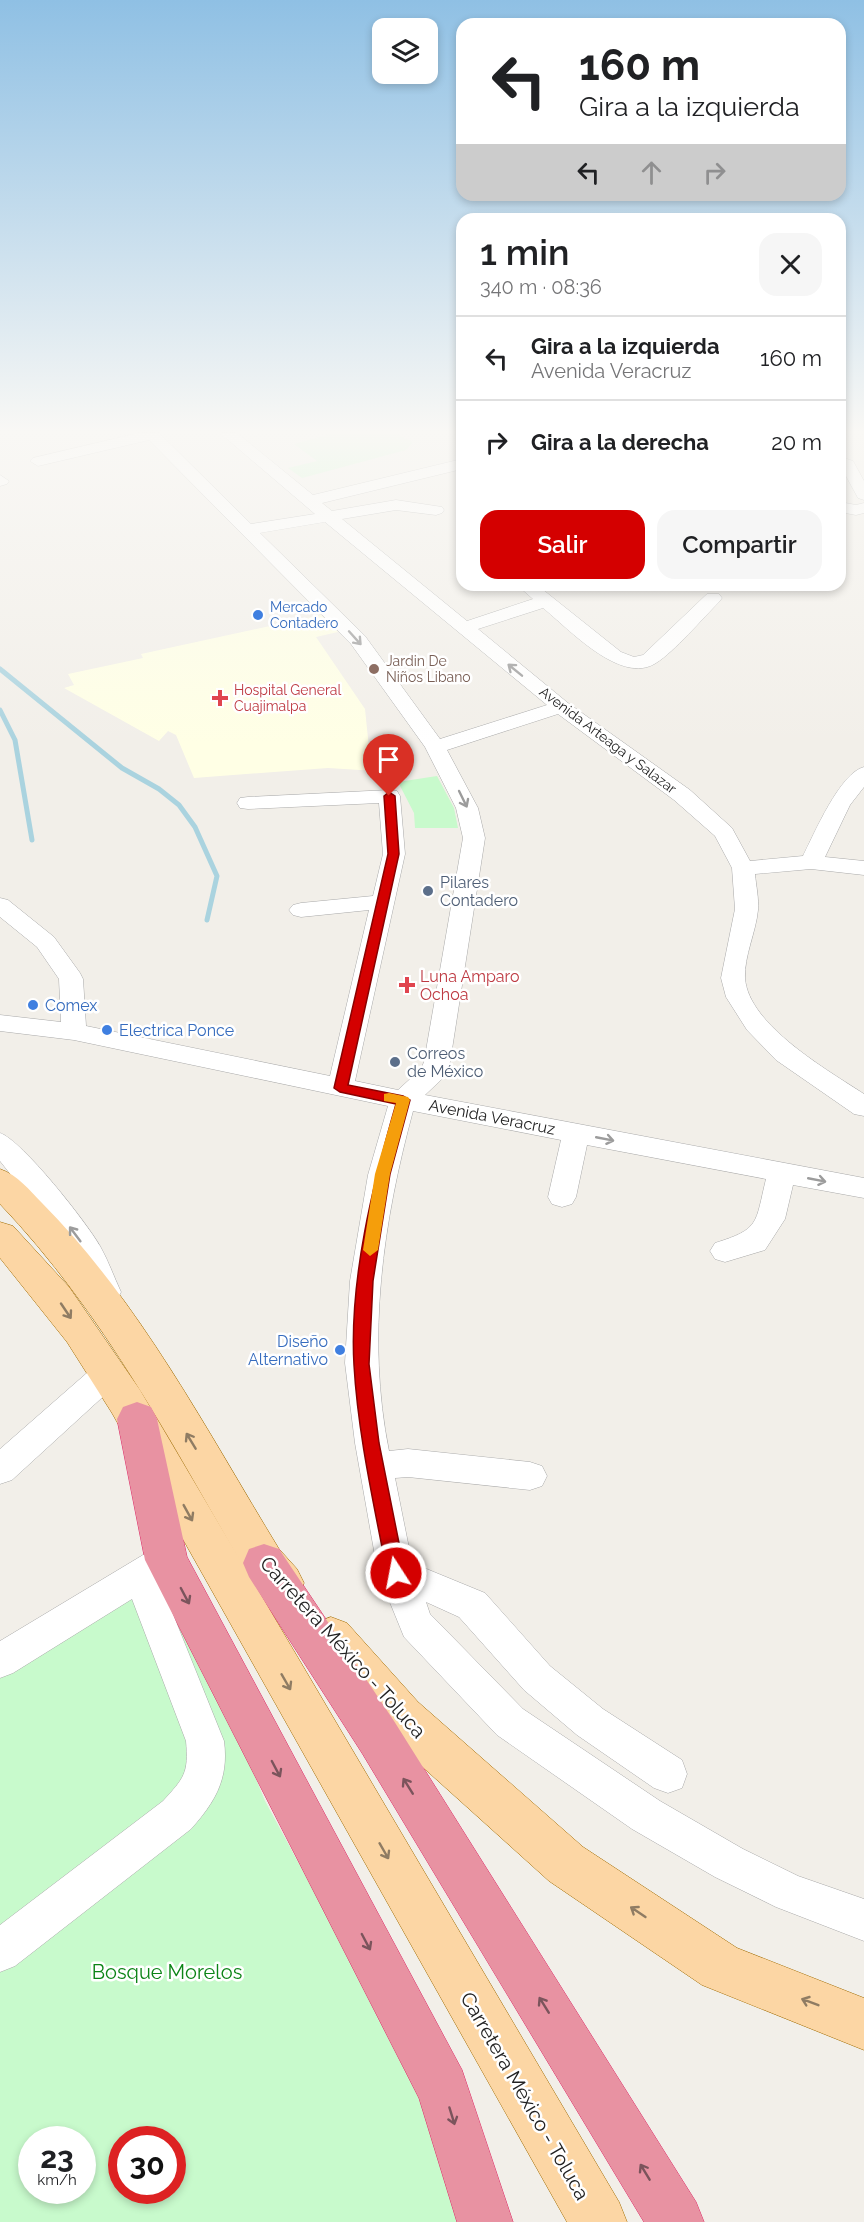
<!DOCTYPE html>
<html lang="es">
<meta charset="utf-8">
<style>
body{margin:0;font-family:Raleway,sans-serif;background:#f6f6f6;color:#202124;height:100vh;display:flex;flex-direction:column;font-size:22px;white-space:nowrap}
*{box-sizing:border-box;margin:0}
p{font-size:20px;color:#757577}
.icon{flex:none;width:33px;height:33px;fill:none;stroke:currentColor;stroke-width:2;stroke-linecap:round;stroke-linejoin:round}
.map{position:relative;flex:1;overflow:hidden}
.drawer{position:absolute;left:456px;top:213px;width:390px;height:378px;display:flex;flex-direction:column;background:#fff;border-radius:18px;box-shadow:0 3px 9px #0003}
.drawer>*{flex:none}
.hud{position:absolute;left:456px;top:18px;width:390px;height:183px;border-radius:18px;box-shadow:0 3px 9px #0003;background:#fff;color:#202124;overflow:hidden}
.buttons{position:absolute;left:372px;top:18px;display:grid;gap:12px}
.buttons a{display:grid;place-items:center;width:66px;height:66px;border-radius:12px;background:#fff;box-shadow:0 3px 9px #0003;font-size:30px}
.speed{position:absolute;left:18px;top:2126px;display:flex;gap:12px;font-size:30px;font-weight:700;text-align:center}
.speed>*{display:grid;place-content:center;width:78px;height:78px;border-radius:50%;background:#fff;box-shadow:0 3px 9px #0003;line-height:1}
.speed small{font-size:15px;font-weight:400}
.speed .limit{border:9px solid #d22;background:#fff;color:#111}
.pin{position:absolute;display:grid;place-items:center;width:51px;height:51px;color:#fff;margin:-62px -26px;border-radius:50% 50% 50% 0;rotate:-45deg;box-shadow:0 0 6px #0007}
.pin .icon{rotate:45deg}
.me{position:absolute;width:66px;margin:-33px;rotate:349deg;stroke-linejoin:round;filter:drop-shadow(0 0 4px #0008)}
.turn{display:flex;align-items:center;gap:21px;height:126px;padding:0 24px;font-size:27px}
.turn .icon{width:78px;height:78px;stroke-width:2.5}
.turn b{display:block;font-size:42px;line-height:51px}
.lanes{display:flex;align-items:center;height:57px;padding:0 24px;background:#0003;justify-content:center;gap:30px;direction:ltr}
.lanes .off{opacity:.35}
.round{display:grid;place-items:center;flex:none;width:63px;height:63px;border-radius:18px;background:#f6f6f6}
.headline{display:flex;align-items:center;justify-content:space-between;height:102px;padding:0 24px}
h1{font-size:36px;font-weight:600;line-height:45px}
.action{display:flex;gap:12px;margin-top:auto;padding:12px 24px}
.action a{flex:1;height:69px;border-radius:18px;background:#d40000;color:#fff;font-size:24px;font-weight:600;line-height:69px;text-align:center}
.action a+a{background:#f6f6f6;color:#202124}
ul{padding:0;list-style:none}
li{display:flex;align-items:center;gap:18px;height:84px;padding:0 24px;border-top:2px solid #e0e0e0}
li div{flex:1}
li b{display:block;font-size:22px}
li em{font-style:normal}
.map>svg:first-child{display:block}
.education{fill:#ffffe5}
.park{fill:#c8facc;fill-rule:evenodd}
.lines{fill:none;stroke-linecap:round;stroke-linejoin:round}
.stream{stroke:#aad3df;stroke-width:5}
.minor-casing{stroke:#a9a9a9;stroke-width:1}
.major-casing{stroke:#a06b00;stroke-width:1}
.highway-casing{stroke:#dc2a67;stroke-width:1}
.minor{fill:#fff;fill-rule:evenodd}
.major{fill:#fcd6a4;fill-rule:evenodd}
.highway{fill:#e892a2;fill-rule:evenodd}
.oneway{stroke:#9c9c9c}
.oneway2{stroke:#8f7c63}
.oneway3{stroke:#7b545c}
.route{fill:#d40000;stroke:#8a0000;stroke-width:1.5}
.slow{fill:#f59e0b}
.shop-dot{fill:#3f7fe0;stroke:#fff;stroke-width:2}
.education-dot{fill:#8d6e63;stroke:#fff;stroke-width:2}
.health-dot{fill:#e0444e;stroke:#fff;stroke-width:2}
.service-dot{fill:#5c6f8a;stroke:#fff;stroke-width:2}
.labels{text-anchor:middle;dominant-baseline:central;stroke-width:5;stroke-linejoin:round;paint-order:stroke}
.far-shop-label{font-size:14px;fill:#366cbe;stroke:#fff;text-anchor:start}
.far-education-label{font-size:14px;fill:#785e54;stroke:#fff;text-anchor:start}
.far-health-label{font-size:14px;fill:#be3a42;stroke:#fff;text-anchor:start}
.far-street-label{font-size:14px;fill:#222;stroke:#fff}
.service-label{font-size:16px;fill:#4e5e75;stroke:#fff;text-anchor:start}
.health-label{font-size:16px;fill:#be3a42;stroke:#fff;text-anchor:start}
.shop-label{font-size:16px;fill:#366cbe;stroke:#fff;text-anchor:start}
.street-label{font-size:16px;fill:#222;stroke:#fff}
.near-street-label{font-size:20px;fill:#222;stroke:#fff}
.near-park-label{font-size:20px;fill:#0c8416;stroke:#fff}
</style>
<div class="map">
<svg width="864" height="2222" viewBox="0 0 864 2222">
<rect width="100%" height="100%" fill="#f2efe9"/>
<!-- education -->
<polygon class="education" points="321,615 338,632 316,637 365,709 369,748 376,771 328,768 194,778 176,735 168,731 159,741 64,688 74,685 68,674 143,658 141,654"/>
<!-- park -->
<g class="park">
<polygon points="334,433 394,433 413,442 406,450 302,478 288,468 317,461 294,444"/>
<polygon points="437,776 454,808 458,828 415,828 414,813 398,782"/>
<path d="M166,1560L265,1801L436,2116L465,2222H0V1676ZM32,2139H82V2190H32ZM122,2139H172V2190H122Z"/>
</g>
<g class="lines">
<!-- stream -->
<g class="stream">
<polyline points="0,669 122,768 159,789 179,805 195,827 217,876 207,920"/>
<polyline points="0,710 15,740 32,840"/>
</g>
<!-- minor casing -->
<g class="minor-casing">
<g id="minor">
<path d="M139,433H159L251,524L315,514L220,433H237L313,495L462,459V469L322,503L332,511L396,500L442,507L444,510L442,513L436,515L396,510L342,519L467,621L533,599L517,585H537L621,652L634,657L643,655L707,594H719L722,598L719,602C703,618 674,652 656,663C621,686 568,628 543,608L478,629L568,703L690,790L732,828L750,861L803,856C814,834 840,773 864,767V787L850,805L825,857L864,861V875L811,869L755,874C756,885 759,899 758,910C756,932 744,956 745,978C748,1025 829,1071 864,1094V1116L854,1114L776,1060L747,1030L726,997L721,978L735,909L732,868L715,836L674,800L558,714L447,750L478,808L485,838L450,1062L442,1079L425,1095L864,1178V1198L793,1185L785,1219L765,1250L725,1262L715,1259L710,1251L715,1243C760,1229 755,1224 766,1179L587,1145L576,1197L572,1204L562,1207L552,1204L548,1197L561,1140L413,1111C383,1222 366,1337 389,1451L408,1449L530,1462L542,1466L547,1476L542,1486L530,1490L408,1477L395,1478L412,1563L485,1593L550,1666L603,1709L682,1760L687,1774L682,1788L668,1793L654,1788L577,1735L524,1690L459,1617L426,1602L430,1614L523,1709L660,1801L743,1849L798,1876L864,1899V1941L776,1907L715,1877L632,1829L497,1735L404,1637L378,1573L355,1443L345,1363L350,1281L368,1175L388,1106L74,1040L0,1031V1015L61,1022L59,979L37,947L0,917V898L8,900L54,937L80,973L83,979L86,1026L330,1076L369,910L301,917L293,915L289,910L293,905L301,903L373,896L383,854L379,803L248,809L240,808L237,803L240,798L248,797L389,790L397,791L400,796L405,854L355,1081L398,1090L421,1069L424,1062L463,838L456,808L425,747L351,644L149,440L38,466L30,461L33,458ZM325,522L547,705L440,739L365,636L260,533Z"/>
<polygon points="847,459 853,461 864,481 864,500 858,498 840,465 841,461"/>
<polygon points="0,475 9,481 7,484 0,486"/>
<polygon points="840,502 856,505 864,503 864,513 856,515 840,512"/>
<path d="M0,1133C22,1140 87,1223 100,1246C108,1260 114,1277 121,1292L117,1300L106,1304L95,1300L75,1256L0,1161Z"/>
<polygon points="107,1361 118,1365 123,1374 118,1383 12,1480 0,1484 0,1449 96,1365"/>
<path d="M155,1550L167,1555L173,1566L167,1577L160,1582L224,1741C229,1779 215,1802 191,1829L15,1966L0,1972V1925L163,1801C184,1778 189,1773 186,1741L132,1599L13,1673L0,1678V1641L143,1555Z"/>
</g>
</g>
<!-- major casing -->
<g class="major-casing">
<g id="major">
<path d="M0,1169C18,1175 29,1190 42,1203C140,1302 207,1431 279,1549L297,1569L304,1583L297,1597L282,1603L267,1597L249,1577C174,1447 104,1313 0,1204Z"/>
<polygon points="0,1222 13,1226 69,1287 140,1390 619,2202 627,2222 567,2222 112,1413 67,1342 0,1258"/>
<polygon points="331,1617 347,1623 418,1702 583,1847 737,1948 864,1998 864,2050 702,1985 549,1881 386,1734 315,1653 309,1638 315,1623"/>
</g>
</g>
<!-- highway casing -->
<g class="highway-casing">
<g id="highway">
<polygon points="137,1402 151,1407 157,1419 187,1557 462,2070 513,2222 457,2222 419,2098 145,1560 117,1419 123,1407"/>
<polygon points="264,1544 279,1549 394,1721 696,2202 704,2222 644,2222 362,1753 249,1577 243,1563 249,1549"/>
</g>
</g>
<!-- minor -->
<use href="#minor" class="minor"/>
<!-- major -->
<use href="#major" class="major"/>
<!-- highway -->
<use href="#highway" class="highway"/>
</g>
<!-- one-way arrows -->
<defs><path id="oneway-shaft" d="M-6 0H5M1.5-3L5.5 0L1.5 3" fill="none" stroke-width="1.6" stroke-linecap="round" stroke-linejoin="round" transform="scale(1.5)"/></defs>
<g class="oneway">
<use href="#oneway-shaft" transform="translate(355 638) rotate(48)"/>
<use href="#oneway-shaft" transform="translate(515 670) rotate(-141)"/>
<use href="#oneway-shaft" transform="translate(463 799) rotate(64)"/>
<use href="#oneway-shaft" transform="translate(605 1139) rotate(11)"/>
<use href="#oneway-shaft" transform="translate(817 1180) rotate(11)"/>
<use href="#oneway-shaft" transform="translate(75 1234) rotate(-127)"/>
</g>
<g class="oneway2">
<use href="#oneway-shaft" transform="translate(66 1311) rotate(56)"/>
<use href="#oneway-shaft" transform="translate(191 1441) rotate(-121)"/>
<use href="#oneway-shaft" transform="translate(188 1513) rotate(61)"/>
<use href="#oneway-shaft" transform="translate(286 1682) rotate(60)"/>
<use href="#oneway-shaft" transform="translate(384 1851) rotate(60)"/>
<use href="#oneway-shaft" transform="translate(638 1912) rotate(-146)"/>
<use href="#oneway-shaft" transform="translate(810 2002) rotate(-159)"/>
</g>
<g class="oneway3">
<use href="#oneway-shaft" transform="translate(185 1596) rotate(62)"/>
<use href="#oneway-shaft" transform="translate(276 1769) rotate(62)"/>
<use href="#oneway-shaft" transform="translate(408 1786) rotate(-122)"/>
<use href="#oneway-shaft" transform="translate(366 1942) rotate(62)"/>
<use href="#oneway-shaft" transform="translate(544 2005) rotate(-122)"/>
<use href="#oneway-shaft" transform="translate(452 2116) rotate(73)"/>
<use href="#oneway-shaft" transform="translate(645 2172) rotate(-121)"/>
</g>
<!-- sky -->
<linearGradient id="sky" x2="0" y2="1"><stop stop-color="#8fc0e4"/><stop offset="0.58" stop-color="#f9f8f5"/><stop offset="1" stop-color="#f9f8f5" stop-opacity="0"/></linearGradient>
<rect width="864" height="744" fill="url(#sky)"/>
<!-- route -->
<path class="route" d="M389,792L395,796L399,854L348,1085L403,1096L410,1100L390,1174L373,1281L369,1364L379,1443L405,1573L402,1579L396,1581L390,1579L387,1573C374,1504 358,1435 354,1365C349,1280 373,1184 396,1104L340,1092L334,1088L388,854L384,796Z"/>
<!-- slow -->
<polygon class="slow" points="389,1093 408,1097 410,1100 390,1174 378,1250 370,1256 363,1250 375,1174 396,1103 384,1101 384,1094"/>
<!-- markers -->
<g class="shop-dot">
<circle cx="258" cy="615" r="6"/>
<circle cx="33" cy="1005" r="6"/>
<circle cx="107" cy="1030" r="6"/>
<circle cx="340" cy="1350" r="6"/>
</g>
<circle class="education-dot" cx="374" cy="669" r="6"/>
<g class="health-dot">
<path d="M217 689h6v6h6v6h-6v6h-6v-6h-6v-6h6z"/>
<path d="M404 976h6v6h6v6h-6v6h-6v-6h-6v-6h6z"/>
</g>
<g class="service-dot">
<circle cx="428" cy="891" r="6"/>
<circle cx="395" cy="1062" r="6"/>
</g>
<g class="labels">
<!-- far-shop labels -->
<g class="far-shop-label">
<text x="270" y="607">Mercado<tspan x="270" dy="16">Contadero</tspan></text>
</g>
<!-- far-education labels -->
<g class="far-education-label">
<text x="386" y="661">Jardin De<tspan x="386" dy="16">Niños Libano</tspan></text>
</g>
<!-- far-health labels -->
<g class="far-health-label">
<text x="234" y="690">Hospital General<tspan x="234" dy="16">Cuajimalpa</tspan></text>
</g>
<!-- far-street labels -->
<g class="far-street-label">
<text transform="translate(608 740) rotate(37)">Avenida Arteaga y Salazar</text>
</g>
<!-- service labels -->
<g class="service-label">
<text x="440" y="882">Pilares<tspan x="440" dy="18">Contadero</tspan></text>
<text x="407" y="1053">Correos<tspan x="407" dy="18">de México</tspan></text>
</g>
<!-- health labels -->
<g class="health-label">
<text x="420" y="976">Luna Amparo<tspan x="420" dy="18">Ochoa</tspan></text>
</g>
<!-- shop labels -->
<g class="shop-label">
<text x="45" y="1005">Comex</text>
<text x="119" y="1030">Electrica Ponce</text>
<text x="328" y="1341" text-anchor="end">Diseño<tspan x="328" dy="18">Alternativo</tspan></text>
</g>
<!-- street labels -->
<g class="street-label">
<text transform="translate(492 1117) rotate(11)">Avenida Veracruz</text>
</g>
<!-- near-street labels -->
<g class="near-street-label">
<text transform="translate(343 1647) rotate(48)">Carretera México - Toluca</text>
<text transform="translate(525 2096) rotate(60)">Carretera México - Toluca</text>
</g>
<!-- near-park labels -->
<g class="near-park-label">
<text x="167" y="1972">Bosque Morelos</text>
</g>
</g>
</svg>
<div class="buttons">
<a><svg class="icon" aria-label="layers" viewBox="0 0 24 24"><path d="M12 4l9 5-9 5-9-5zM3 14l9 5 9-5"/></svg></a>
</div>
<div class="speed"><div>23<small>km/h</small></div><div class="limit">30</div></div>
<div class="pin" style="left:389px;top:796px;background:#d93025"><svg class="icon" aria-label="arrive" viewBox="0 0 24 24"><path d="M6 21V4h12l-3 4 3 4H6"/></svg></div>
<svg class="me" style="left:396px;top:1573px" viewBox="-20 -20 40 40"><circle r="17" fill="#d40000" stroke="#fff" stroke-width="3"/><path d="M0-11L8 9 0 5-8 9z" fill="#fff"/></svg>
<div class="hud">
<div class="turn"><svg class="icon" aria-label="left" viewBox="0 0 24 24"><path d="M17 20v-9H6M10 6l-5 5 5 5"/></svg><div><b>160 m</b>Gira a la izquierda</div></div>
<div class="lanes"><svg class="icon" aria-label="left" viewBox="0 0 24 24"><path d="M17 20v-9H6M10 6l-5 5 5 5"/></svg><svg class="icon off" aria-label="ahead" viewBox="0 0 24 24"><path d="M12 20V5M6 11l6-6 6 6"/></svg><svg class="icon off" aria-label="right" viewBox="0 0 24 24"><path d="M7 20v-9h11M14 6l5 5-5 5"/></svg></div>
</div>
<section class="drawer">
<div class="headline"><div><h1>1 min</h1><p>340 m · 08:36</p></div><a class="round"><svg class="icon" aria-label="close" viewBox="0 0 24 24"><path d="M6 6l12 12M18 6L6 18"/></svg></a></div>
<ul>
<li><svg class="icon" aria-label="left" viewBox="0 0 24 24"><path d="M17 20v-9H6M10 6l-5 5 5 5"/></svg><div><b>Gira a la izquierda</b><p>Avenida Veracruz</p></div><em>160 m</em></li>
<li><svg class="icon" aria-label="right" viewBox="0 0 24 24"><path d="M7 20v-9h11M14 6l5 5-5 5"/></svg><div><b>Gira a la derecha</b></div><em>20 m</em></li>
</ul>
<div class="action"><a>Salir</a><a>Compartir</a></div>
</section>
</div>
